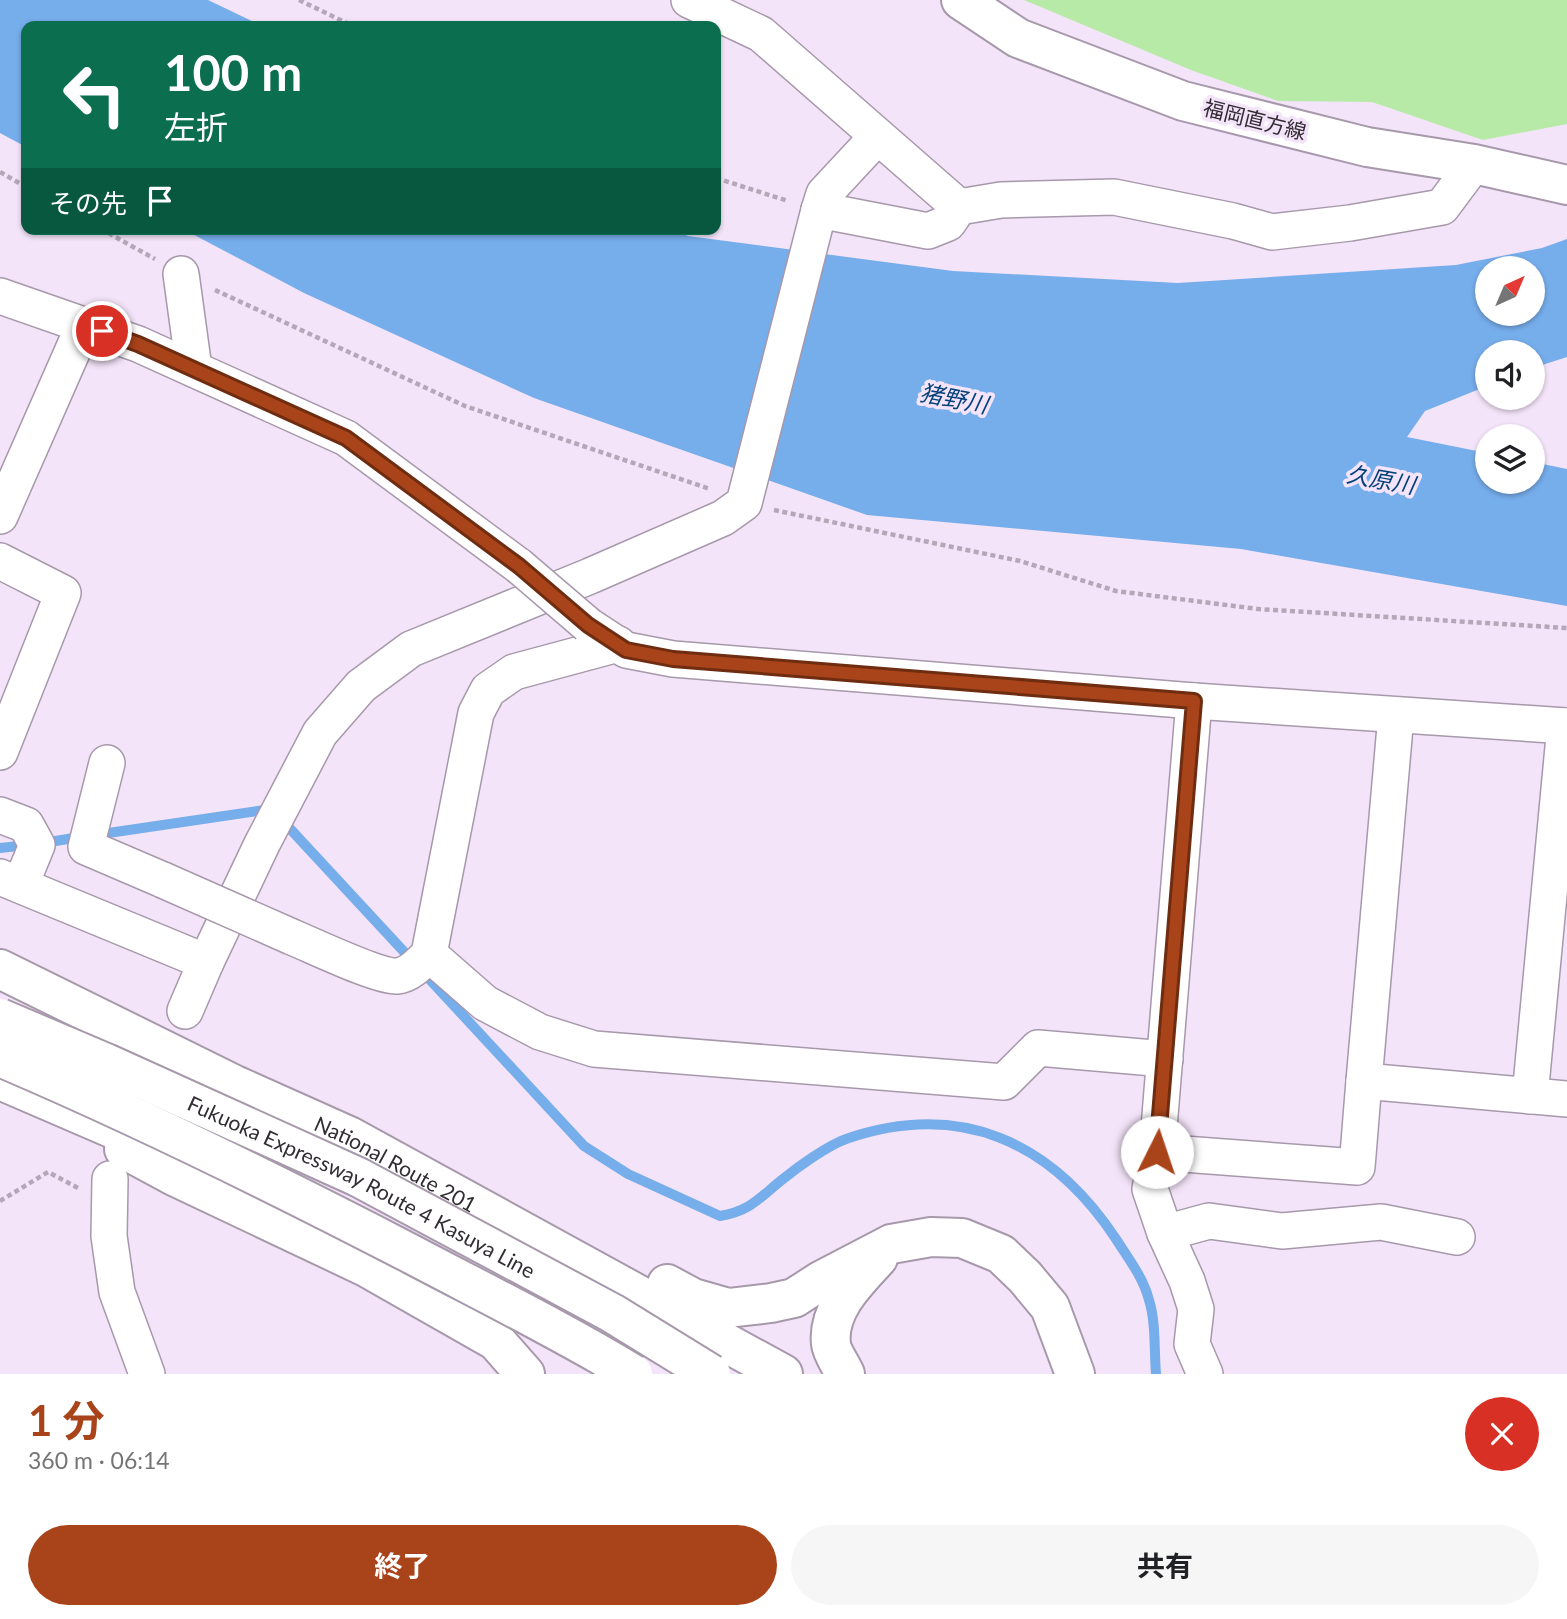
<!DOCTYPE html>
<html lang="ja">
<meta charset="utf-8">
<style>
body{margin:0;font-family:Lato,"Noto Sans JP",sans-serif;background:#f6f6f6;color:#202124;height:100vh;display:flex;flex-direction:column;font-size:26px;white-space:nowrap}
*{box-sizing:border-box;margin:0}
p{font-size:23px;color:#757577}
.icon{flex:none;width:38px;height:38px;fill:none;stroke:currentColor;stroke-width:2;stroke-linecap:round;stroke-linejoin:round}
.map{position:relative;height:1374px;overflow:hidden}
.side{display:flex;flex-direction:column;background:#fff;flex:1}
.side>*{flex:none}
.banner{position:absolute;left:21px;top:21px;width:700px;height:214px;border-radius:14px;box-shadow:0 2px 5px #0004;background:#0b6e4f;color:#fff;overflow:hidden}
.needle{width:46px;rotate:44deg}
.tools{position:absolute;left:1475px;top:256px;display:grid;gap:14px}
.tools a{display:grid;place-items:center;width:70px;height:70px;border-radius:50%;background:#fff;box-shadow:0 2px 5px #0004;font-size:35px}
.pin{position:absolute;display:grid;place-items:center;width:60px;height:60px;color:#fff;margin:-30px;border:4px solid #fff;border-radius:50%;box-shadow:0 2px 7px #0007}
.me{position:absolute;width:77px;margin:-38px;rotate:4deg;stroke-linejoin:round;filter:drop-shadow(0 0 5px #0008)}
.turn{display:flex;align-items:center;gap:24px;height:147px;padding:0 28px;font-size:32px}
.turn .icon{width:91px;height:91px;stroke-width:2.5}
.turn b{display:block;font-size:49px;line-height:60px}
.then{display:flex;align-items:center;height:66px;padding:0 28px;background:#0003;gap:14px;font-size:26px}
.round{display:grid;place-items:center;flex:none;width:74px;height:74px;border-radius:37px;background:#f6f6f6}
.summary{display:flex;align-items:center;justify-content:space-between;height:119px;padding:0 28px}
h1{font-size:42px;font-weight:700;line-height:52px;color:#a94319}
.action{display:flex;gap:14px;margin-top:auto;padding:14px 28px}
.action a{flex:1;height:80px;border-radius:42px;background:#a94319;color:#fff;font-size:28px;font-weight:700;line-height:80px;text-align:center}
.action a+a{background:#f6f6f6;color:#202124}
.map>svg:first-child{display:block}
.green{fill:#b6eaa6}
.water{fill:#76adeb;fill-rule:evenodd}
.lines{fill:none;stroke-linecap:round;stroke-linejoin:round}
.stream{stroke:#76adeb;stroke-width:10}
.minor-casing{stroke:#a798ab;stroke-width:38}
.major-casing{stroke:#a798ab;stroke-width:42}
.highway-casing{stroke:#a798ab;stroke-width:42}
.path{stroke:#b4a8b8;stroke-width:4.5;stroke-dasharray:5 3.5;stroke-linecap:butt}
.minor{stroke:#fff;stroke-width:35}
.major{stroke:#fff;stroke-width:38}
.highway{stroke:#fff;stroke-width:38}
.minor-bridge-casing{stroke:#a798ab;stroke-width:38;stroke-linecap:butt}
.highway-bridge-casing{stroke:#a798ab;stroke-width:42;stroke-linecap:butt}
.minor-bridge{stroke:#fff;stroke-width:35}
.highway-bridge{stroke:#fff;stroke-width:38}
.route-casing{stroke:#6e2c10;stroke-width:18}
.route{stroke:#a94319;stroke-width:12}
.labels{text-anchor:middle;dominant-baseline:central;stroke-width:7;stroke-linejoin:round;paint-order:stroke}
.street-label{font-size:21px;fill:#322c33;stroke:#f4e4f9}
.water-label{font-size:23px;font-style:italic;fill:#044179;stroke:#f4e4f9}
</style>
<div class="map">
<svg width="1567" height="1374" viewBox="0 0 1567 1374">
<rect width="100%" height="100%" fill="#f4e4f9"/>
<!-- green -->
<polygon class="green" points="1024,0 1567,0 1567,124 1483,140 1372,102 1278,101 1191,70"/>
<!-- water -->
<g class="water">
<polygon points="0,0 208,0 262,26 26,26 26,147 0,133"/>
<path d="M183,229H673L688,236L953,271L1178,283L1456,265L1542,248L1567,239V357L1533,368V352H1488L1487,386L1425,411L1407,437L1487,453L1488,481H1533V462L1567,469V606L1241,549L867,515L534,398L304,293ZM1488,268H1533V313H1488Z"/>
</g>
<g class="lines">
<!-- stream -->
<g class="stream">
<path d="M281,819L584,1146L628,1174L720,1216C751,1211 760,1197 783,1179C799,1166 827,1146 846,1139C960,1100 1051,1141 1116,1239C1128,1258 1143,1277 1149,1300C1156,1322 1154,1350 1156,1374"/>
<polyline points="95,835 271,809"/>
<polyline points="43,843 80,837"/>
<polyline points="0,848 28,845"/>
</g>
<!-- minor casing -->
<g class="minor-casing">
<g id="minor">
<polyline points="689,0 761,34 959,207"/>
<polyline points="819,210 824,194 877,137"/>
<polyline points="181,274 194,369"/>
<polyline points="0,296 138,344 346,438 519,566"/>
<polyline points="0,516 84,325"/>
<polyline points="0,561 63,593 0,752"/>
<polyline points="588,625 626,650 673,659 1194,701 1567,726"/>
<polyline points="1194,701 1157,1152 1150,1189 1165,1233 1187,1281 1196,1309 1192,1344 1205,1374"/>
<polyline points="107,763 86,847 163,880"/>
<polyline points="0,815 26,825 37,845 21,884"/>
<polyline points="0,877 206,962"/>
<path d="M292,937C314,946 378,977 397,976C410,975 420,963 429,954L476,713L488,690L514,672L618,644"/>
<polyline points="429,954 485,1003 540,1032 594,1049 1004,1082 1038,1048 1165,1059"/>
<polyline points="185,1011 206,962 262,844 320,733 361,686 411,649 590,576 723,518 744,503 819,210 928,231 948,223 959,207 1001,200 1114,197 1233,221 1272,232 1350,223 1442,207 1474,164"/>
<polyline points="1364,1081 1396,715"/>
<polyline points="1530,1096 1565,726"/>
<polyline points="1157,1152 1357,1167 1364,1081 1567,1099"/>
<polyline points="110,1179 109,1236 117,1292 147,1374"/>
<polyline points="1165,1233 1209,1221 1282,1231 1381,1222 1457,1237"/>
</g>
</g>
<!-- major casing -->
<g class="major-casing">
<polyline id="major" points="961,0 1018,38 1183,101 1367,147 1474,164 1567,185"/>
</g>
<!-- highway casing -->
<g class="highway-casing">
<g id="highway">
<path id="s1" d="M0,969L235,1085L349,1136L783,1374"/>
<polyline points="0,1080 160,1149"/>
<polyline points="124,1149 174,1176 366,1267 496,1341 525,1374"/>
<polyline points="667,1284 693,1298 728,1308 771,1303 794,1298 822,1280 891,1244 931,1237 962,1238 1001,1254 1025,1277 1050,1307 1075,1374"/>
<path d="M845,1374C841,1365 832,1353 831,1344C827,1309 857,1281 878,1258"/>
</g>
</g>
<!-- path -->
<g class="path">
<polyline points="299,0 353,26"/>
<polyline points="0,172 26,187"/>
<polyline points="716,178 788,201"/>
<polyline points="101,229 155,259"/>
<polyline points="215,290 465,406 710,489"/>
<polyline points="774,510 1020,561 1116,591 1258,609 1567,628"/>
<polyline points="0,1201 48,1172 78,1188"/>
</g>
<!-- minor -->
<use href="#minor" class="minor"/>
<!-- major -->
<use href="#major" class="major"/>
<!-- highway -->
<use href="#highway" class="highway"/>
<!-- minor-bridge casing -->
<g class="minor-bridge-casing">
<g id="minor-bridge">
<polyline points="519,566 588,625"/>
<polyline points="163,880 292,937"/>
</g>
</g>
<!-- highway-bridge casing -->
<g class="highway-bridge-casing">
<g id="highway-bridge">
<path id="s2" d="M0,1018L106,1063L358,1177L612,1313L711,1374"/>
<path d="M0,1057C141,1117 278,1185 413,1255C487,1294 562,1331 633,1374"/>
</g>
</g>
<!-- minor-bridge -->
<use href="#minor-bridge" class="minor-bridge"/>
<!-- highway-bridge -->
<use href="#highway-bridge" class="highway-bridge"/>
</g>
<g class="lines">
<!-- route casing -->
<g class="route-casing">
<polyline id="route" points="102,331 138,344 346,438 519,566 588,625 626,650 673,659 1194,701 1157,1152"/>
</g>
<!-- route -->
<use href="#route" class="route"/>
</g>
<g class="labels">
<!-- street labels -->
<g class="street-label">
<text transform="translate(1255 119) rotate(14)">福岡直方線</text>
<text stroke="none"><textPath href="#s1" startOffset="441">National Route 201</textPath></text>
<text stroke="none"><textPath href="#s2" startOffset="399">Fukuoka Expressway Route 4 Kasuya Line</textPath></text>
</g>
<!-- water labels -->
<g class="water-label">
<text transform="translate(954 398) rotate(11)">猪野川</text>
<text transform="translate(1381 479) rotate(10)">久原川</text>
</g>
</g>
</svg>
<div class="tools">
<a><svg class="needle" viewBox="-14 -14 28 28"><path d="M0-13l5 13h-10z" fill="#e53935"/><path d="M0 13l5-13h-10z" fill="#757577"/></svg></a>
<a><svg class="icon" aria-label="sound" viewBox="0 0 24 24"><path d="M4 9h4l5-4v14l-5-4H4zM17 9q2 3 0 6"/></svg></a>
<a><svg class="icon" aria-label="layers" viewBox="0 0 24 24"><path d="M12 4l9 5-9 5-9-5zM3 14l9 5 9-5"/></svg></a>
</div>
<div class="pin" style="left:102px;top:331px;background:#d93025"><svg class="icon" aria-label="arrive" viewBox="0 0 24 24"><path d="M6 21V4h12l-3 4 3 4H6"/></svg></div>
<svg class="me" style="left:1157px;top:1152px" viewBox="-20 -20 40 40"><circle r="19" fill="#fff"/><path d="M0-13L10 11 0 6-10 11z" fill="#a94319"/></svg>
<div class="banner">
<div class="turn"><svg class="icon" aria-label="left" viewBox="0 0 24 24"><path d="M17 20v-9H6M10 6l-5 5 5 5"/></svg><div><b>100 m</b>左折</div></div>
<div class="then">その先<svg class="icon" aria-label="arrive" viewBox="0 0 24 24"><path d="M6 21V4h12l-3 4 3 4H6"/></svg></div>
</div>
</div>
<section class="side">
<div class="summary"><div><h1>1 分</h1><p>360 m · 06:14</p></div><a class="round" style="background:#d93025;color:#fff"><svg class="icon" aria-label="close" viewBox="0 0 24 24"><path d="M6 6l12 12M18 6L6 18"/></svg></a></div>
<div class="action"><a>終了</a><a>共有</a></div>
</section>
